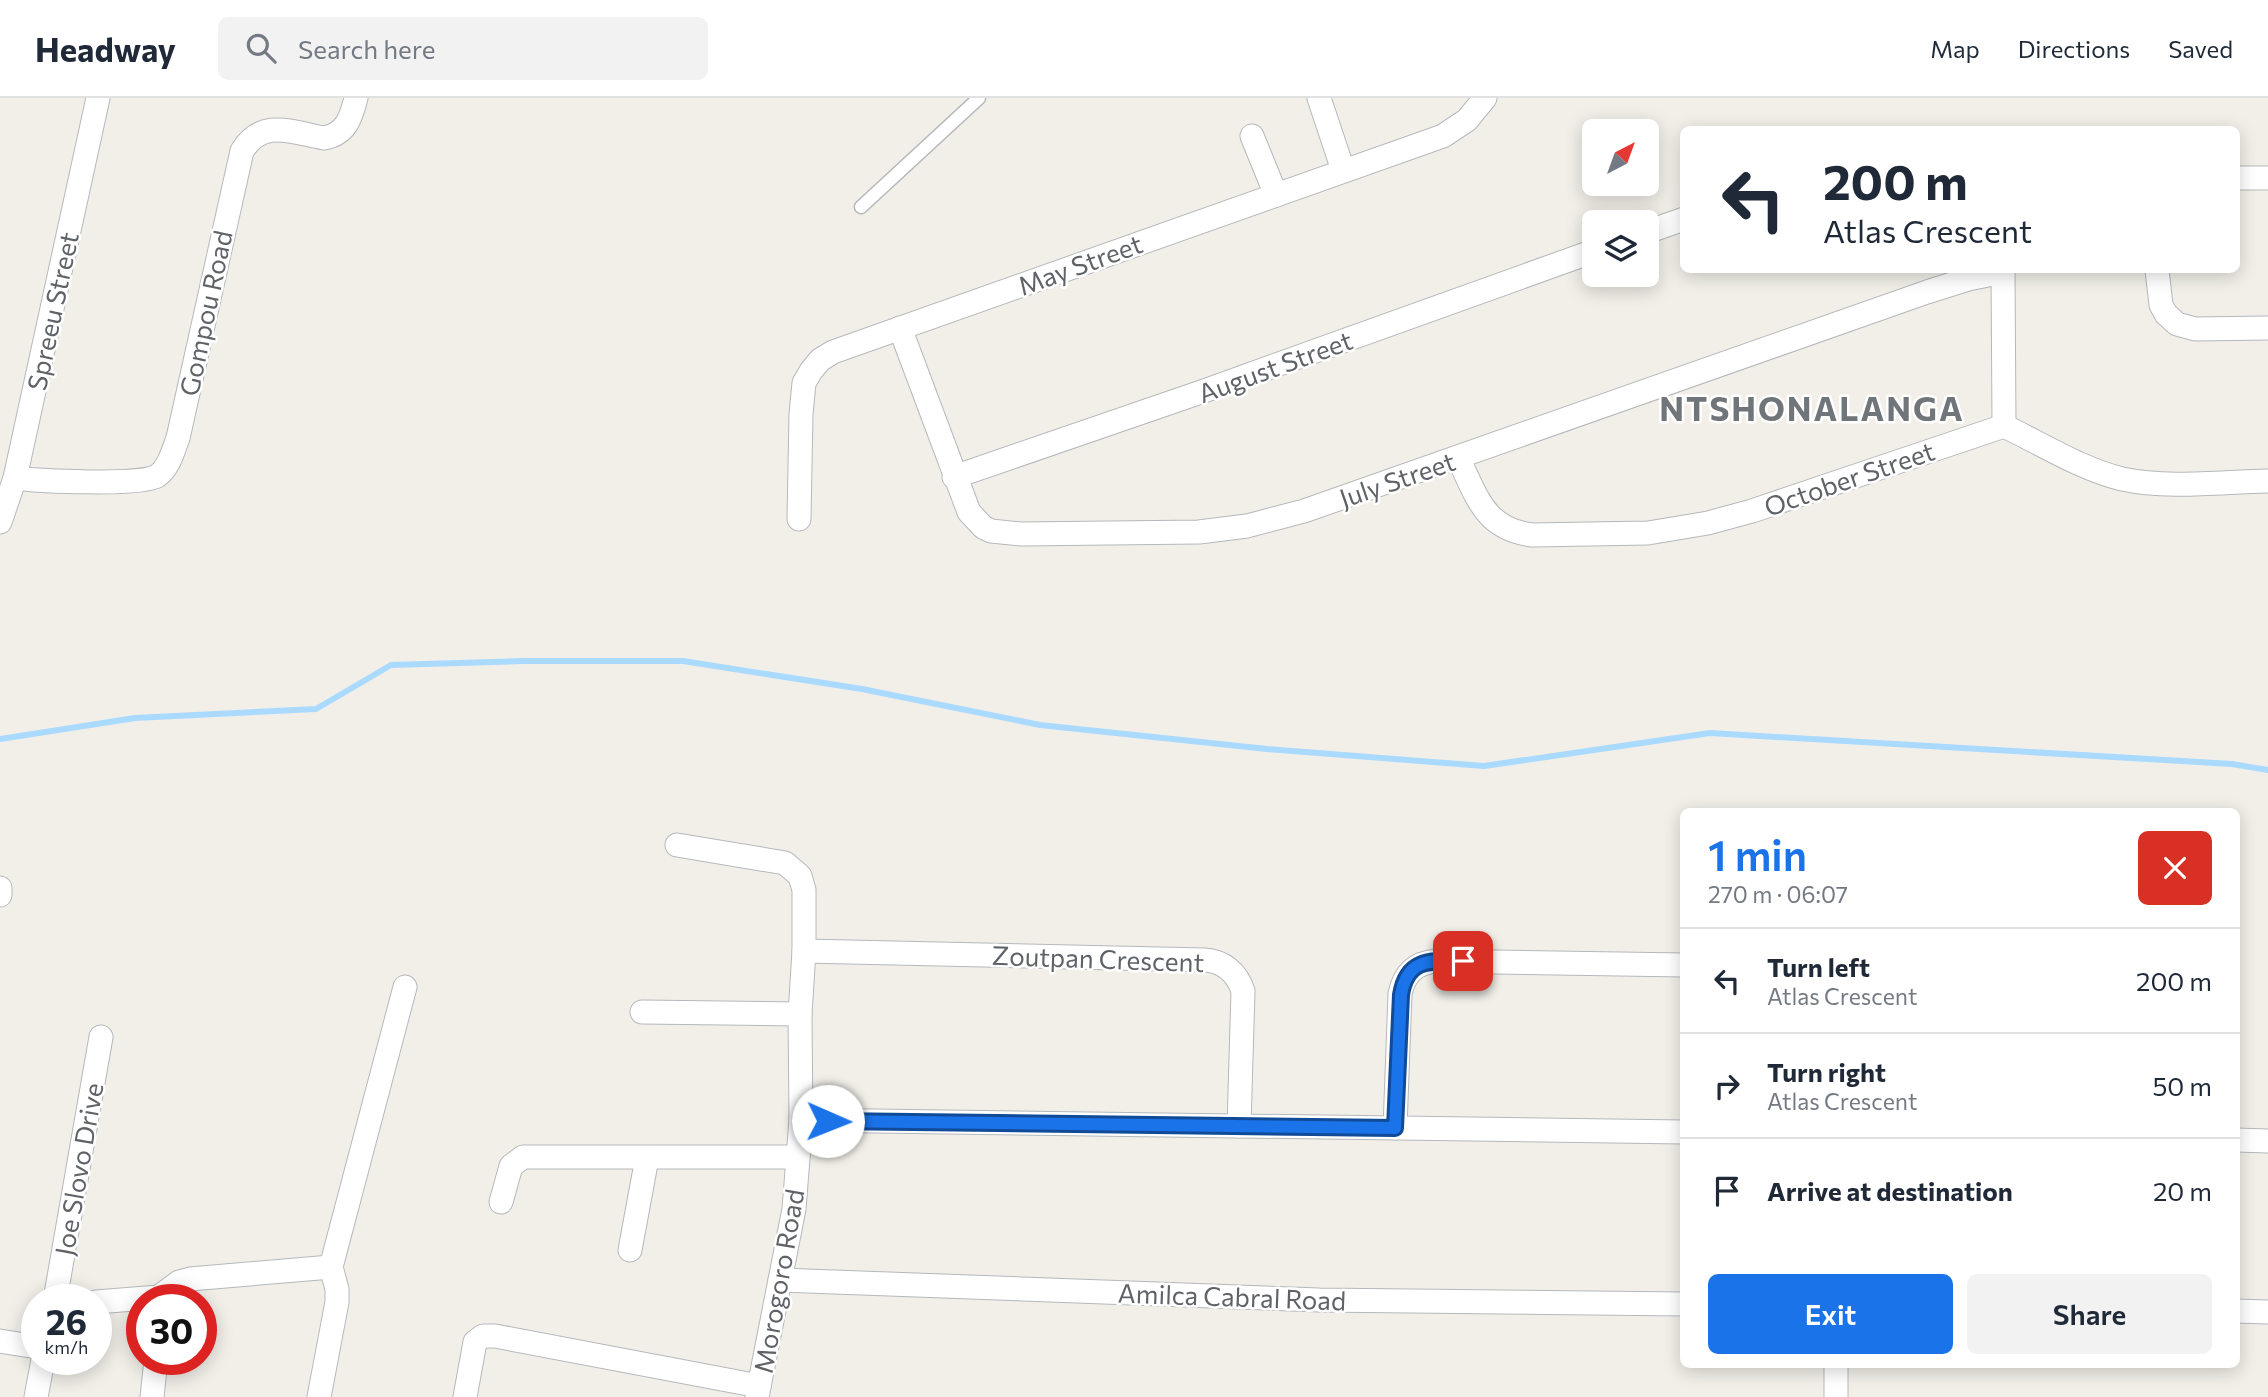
<!DOCTYPE html>
<meta charset="utf-8">
<style>
body{margin:0;font-family:Commissioner,sans-serif;background:#f2f2f3;color:#1f2937;height:100vh;display:flex;flex-direction:column;font-size:26px;white-space:nowrap}
*{box-sizing:border-box;margin:0}
p{font-size:23px;color:#747a83}
.icon{flex:none;width:38px;height:38px;fill:none;stroke:currentColor;stroke-width:2;stroke-linecap:round;stroke-linejoin:round}
.map{position:relative;flex:1;overflow:hidden}
.drawer{position:absolute;left:1680px;top:710px;width:560px;height:560px;display:flex;flex-direction:column;background:#fff;border-radius:10px;box-shadow:0 4px 18px #0003}
.drawer>*{flex:none}
.banner{position:absolute;left:1680px;top:28px;width:560px;height:147px;border-radius:10px;box-shadow:0 4px 18px #0003;background:#fff;color:#1f2937;overflow:hidden}
.needle{width:46px;rotate:41deg}
.buttons{position:absolute;left:1582px;top:21px;display:grid;gap:14px}
.buttons a{display:grid;place-items:center;width:77px;height:77px;border-radius:10px;background:#fff;box-shadow:0 4px 18px #0003;font-size:35px}
.speed{position:absolute;left:21px;top:1186px;display:flex;gap:14px;font-size:35px;font-weight:700;text-align:center}
.speed>*{display:grid;place-content:center;width:91px;height:91px;border-radius:50%;background:#fff;box-shadow:0 4px 18px #0003;line-height:1}
.speed small{font-size:18px;font-weight:400}
.speed .limit{border:10px solid #d22;background:#fff;color:#111}
.pin{position:absolute;display:grid;place-items:center;width:60px;height:60px;color:#fff;margin:-30px;border-radius:14px;box-shadow:0 4px 10px #0006}
.me{position:absolute;width:77px;margin:-38px;rotate:91deg;stroke-linejoin:round;filter:drop-shadow(0 0 5px #0008)}
.turn{display:flex;align-items:center;gap:24px;height:147px;padding:0 28px;font-size:32px}
.turn .icon{width:91px;height:91px;stroke-width:2.5}
.turn b{display:block;font-size:49px;line-height:60px}
.round{display:grid;place-items:center;flex:none;width:74px;height:74px;border-radius:10px;background:#f2f2f3}
.overview{display:flex;align-items:center;justify-content:space-between;height:119px;padding:0 28px}
h1{font-size:42px;font-weight:600;line-height:52px;color:#1a73e8}
.cta{display:flex;gap:14px;margin-top:auto;padding:14px 28px}
.cta a{flex:1;height:80px;border-radius:10px;background:#1a73e8;color:#fff;font-size:28px;font-weight:600;line-height:80px;text-align:center}
.cta a+a{background:#f2f2f3;color:#1f2937}
ul{padding:0;list-style:none}
li{display:flex;align-items:center;gap:21px;height:105px;padding:0 28px;border-top:2px solid #e0e1e3}
li div{flex:1}
li b{display:block;font-size:26px}
li em{font-style:normal}
header{display:flex;align-items:center;gap:42px;box-sizing:border-box;height:98px;padding:0 35px;background:#fff;border-bottom:2px solid #e0e1e3}
header strong{font-size:33px}
nav{display:flex;gap:38px;margin-inline-start:auto;font-size:24px}
.search{width:490px;height:63px;background:#f2f2f3;display:flex;align-items:center;gap:18px;box-sizing:border-box;padding:0 24px;border-radius:10px;color:#747a83;font-size:26px}
.map>svg:first-child{display:block}
.lines{fill:none;stroke-linecap:round;stroke-linejoin:round}
.stream{stroke:#aadaff;stroke-width:6}
.service-casing{stroke:#b5b8bc;stroke-width:15}
.minor-casing{stroke:#b5b8bc;stroke-width:25}
.service{stroke:#fff;stroke-width:12}
.minor{stroke:#fff;stroke-width:23}
.route-casing{stroke:#114b97;stroke-width:18}
.route{stroke:#1a73e8;stroke-width:12}
.labels{text-anchor:middle;dominant-baseline:central;stroke-width:5;stroke-linejoin:round;paint-order:stroke}
.street-label{font-size:26px;fill:#5f6368;stroke:#fff}
.district-label{font-size:33px;font-weight:bold;letter-spacing:2px;fill:#70757a;stroke:#fff}
</style>
<header>
<strong>Headway</strong>
<div class="search"><svg class="icon" aria-label="search" viewBox="0 0 24 24"><circle cx="10" cy="10" r="6"/><path d="M15 15l6 6"/></svg>Search here</div>
<nav><a>Map</a><a>Directions</a><a>Saved</a></nav>
</header>
<div class="map">
<svg width="2268" height="1299" viewBox="0 0 2268 1299">
<rect width="100%" height="100%" fill="#f1efe8"/>
<g class="lines">
<!-- stream -->
<polyline class="stream" points="0,641 135,620 316,611 391,567 523,563 683,563 862,591 1040,627 1267,651 1484,668 1710,635 2232,666 2268,672"/>
<!-- service casing -->
<g class="service-casing">
<polyline id="service" points="861,109 979,0"/>
</g>
<!-- minor casing -->
<g class="minor-casing">
<g id="minor">
<polyline points="1319,0 1343,72"/>
<polyline points="1252,38 1276,97"/>
<polyline points="2236,80 2268,80"/>
<polyline points="1647,134 1684,121"/>
<polyline points="2003,172 2004,328"/>
<polyline points="2157,172 2161,207 2166,216 2177,226 2195,231 2268,230"/>
<polyline points="900,230 969,414 983,429 991,433 1021,436 1199,434 1247,428 1304,413 1927,194 1968,181 2003,174"/>
<path d="M1458,360C1477,398 1484,431 1532,437L1648,435L1708,425L1752,413L2004,328C2042,346 2081,371 2122,381C2169,391 2220,384 2268,383"/>
<polyline points="954,379 1204,293 1594,153"/>
<path d="M15,380C39,383 140,388 157,378C169,370 173,353 178,340L242,53C262,20 291,34 324,40C346,36 351,20 356,0"/>
<polyline points="799,421 801,316 804,285 811,273 820,262 833,254 1443,38 1467,22 1485,0"/>
<polyline points="0,424 15,380 98,0"/>
<polyline points="677,747 785,765 800,778 804,792 804,853 800,916 801,1022 794,1111 757,1299"/>
<polyline points="0,790 0,797"/>
<path d="M804,853L1204,862C1224,863 1237,875 1243,893L1239,1028"/>
<polyline points="642,914 800,916"/>
<polyline points="801,1022 1684,1034"/>
<path d="M1395,1030L1400,896C1404,876 1415,865 1436,863L1684,867"/>
<polyline points="2236,1042 2268,1043"/>
<polyline points="501,1104 511,1068 523,1059 798,1059"/>
<polyline points="630,1152 647,1060"/>
<polyline points="780,1182 1319,1202 1684,1206"/>
<polyline points="159,1199 179,1184 190,1181 331,1169"/>
<polyline points="55,1202 101,939"/>
<polyline points="96,1204 159,1199 159,1202"/>
<polyline points="2236,1213 2268,1214"/>
<polyline points="0,1243 37,1249"/>
<polyline points="36,1299 43,1262"/>
<polyline points="152,1299 156,1262"/>
<polyline points="319,1299 337,1204 337,1191 331,1169 405,889"/>
<polyline points="465,1299 475,1244 483,1238 495,1238 759,1288"/>
<polyline points="1836,1299 1836,1267"/>
</g>
</g>
<!-- service -->
<use href="#service" class="service"/>
<!-- minor -->
<use href="#minor" class="minor"/>
</g>
<g class="lines">
<!-- route casing -->
<g class="route-casing">
<path id="route" d="M828,1023L1395,1030L1401,897C1407,859 1432,863 1463,863"/>
</g>
<!-- route -->
<use href="#route" class="route"/>
</g>
<g class="labels">
<!-- street labels -->
<g class="street-label">
<text transform="translate(1080 166) rotate(-20)">May Street</text>
<text transform="translate(52 213) rotate(-78)">Spreeu Street</text>
<text transform="translate(205 215) rotate(-78)">Gompou Road</text>
<text transform="translate(1275 268) rotate(-20)">August Street</text>
<text transform="translate(1849 380) rotate(-19)">October Street</text>
<text transform="translate(1397 381) rotate(-19)">July Street</text>
<text transform="translate(1098 860) rotate(2)">Zoutpan Crescent</text>
<text transform="translate(78 1071) rotate(-80)">Joe Slovo Drive</text>
<text transform="translate(778 1183) rotate(-80)">Morogoro Road</text>
<text transform="translate(1232 1198) rotate(2)">Amilca Cabral Road</text>
</g>
<!-- district labels -->
<g class="district-label">
<text x="1812" y="309">NTSHONALANGA</text>
</g>
</g>
</svg>
<div class="buttons">
<a><svg class="needle" viewBox="-14 -14 28 28"><path d="M0-13l5 13h-10z" fill="#e53935"/><path d="M0 13l5-13h-10z" fill="#747a83"/></svg></a>
<a><svg class="icon" aria-label="layers" viewBox="0 0 24 24"><path d="M12 4l9 5-9 5-9-5zM3 14l9 5 9-5"/></svg></a>
</div>
<div class="speed"><div>26<small>km/h</small></div><div class="limit">30</div></div>
<div class="pin" style="left:1463px;top:863px;background:#d93025"><svg class="icon" aria-label="arrive" viewBox="0 0 24 24"><path d="M6 21V4h12l-3 4 3 4H6"/></svg></div>
<svg class="me" style="left:828px;top:1023px" viewBox="-20 -20 40 40"><circle r="19" fill="#fff"/><path d="M0-13L10 11 0 6-10 11z" fill="#1a73e8"/></svg>
<div class="banner">
<div class="turn"><svg class="icon" aria-label="left" viewBox="0 0 24 24"><path d="M17 20v-9H6M10 6l-5 5 5 5"/></svg><div><b>200 m</b>Atlas Crescent</div></div>
</div>
<section class="drawer">
<div class="overview"><div><h1>1 min</h1><p>270 m · 06:07</p></div><a class="round" style="background:#d93025;color:#fff"><svg class="icon" aria-label="close" viewBox="0 0 24 24"><path d="M6 6l12 12M18 6L6 18"/></svg></a></div>
<ul>
<li><svg class="icon" aria-label="left" viewBox="0 0 24 24"><path d="M17 20v-9H6M10 6l-5 5 5 5"/></svg><div><b>Turn left</b><p>Atlas Crescent</p></div><em>200 m</em></li>
<li><svg class="icon" aria-label="right" viewBox="0 0 24 24"><path d="M7 20v-9h11M14 6l5 5-5 5"/></svg><div><b>Turn right</b><p>Atlas Crescent</p></div><em>50 m</em></li>
<li><svg class="icon" aria-label="arrive" viewBox="0 0 24 24"><path d="M6 21V4h12l-3 4 3 4H6"/></svg><div><b>Arrive at destination</b></div><em>20 m</em></li>
</ul>
<div class="cta"><a>Exit</a><a>Share</a></div>
</section>
</div>
